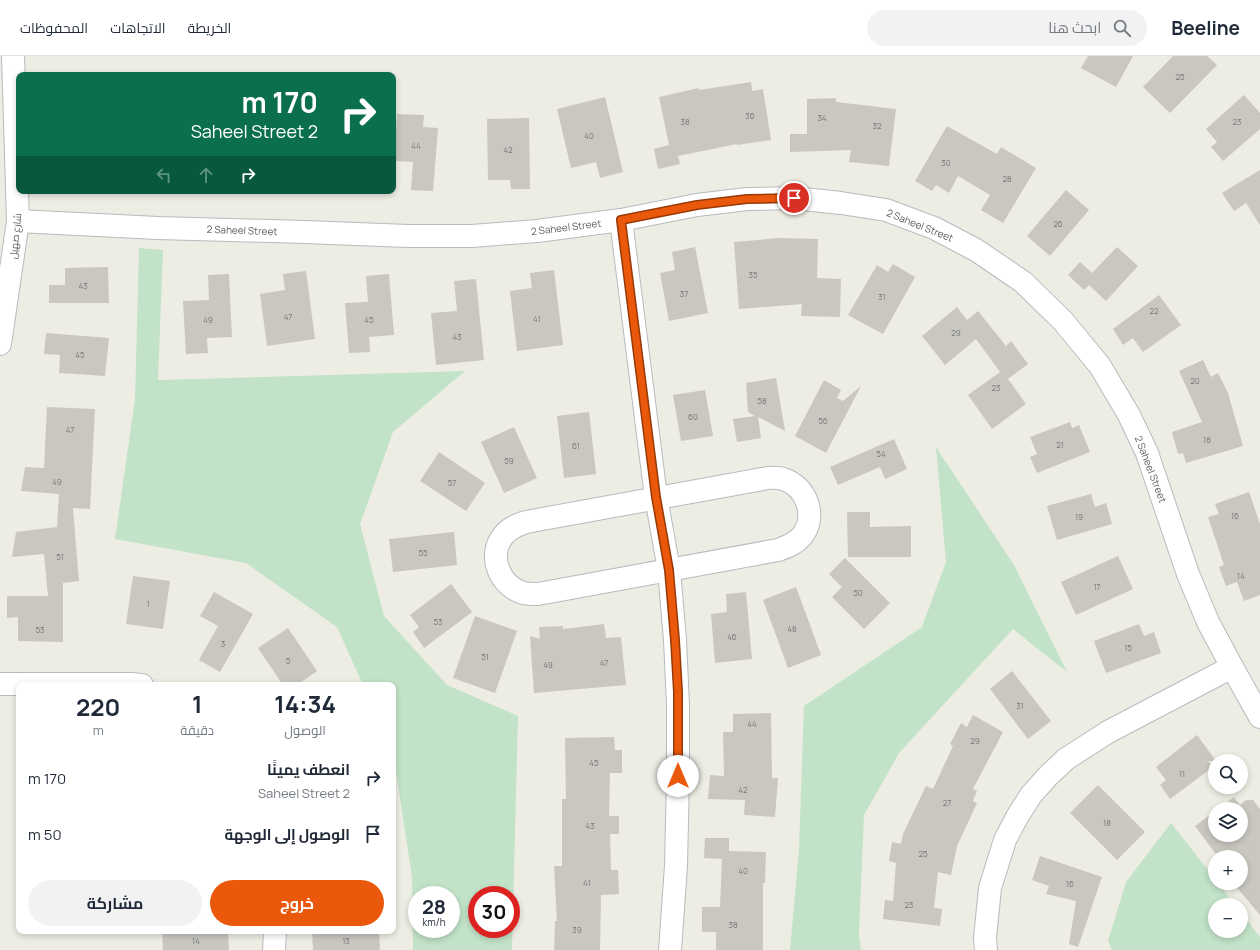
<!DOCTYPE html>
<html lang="ar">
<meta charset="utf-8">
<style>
body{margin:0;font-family:Manrope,Cairo,sans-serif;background:#f2f2f3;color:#1f2937;direction:rtl;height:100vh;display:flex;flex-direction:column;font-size:15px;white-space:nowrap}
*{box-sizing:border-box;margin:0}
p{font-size:13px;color:#747a83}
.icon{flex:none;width:22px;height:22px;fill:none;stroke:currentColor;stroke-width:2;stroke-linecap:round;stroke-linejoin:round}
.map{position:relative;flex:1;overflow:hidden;direction:ltr}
.sheet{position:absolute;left:16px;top:626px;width:380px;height:252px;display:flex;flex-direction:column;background:#fff;border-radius:8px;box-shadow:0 2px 6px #0003;direction:rtl}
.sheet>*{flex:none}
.banner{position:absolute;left:16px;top:16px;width:380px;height:122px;border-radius:8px;box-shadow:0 2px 6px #0003;direction:rtl;background:#0b6e4f;color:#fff;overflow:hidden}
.tools{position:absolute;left:1208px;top:698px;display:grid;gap:8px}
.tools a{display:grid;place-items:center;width:40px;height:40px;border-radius:50%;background:#fff;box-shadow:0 2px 6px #0003;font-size:20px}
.speed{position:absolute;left:408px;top:830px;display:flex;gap:8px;font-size:20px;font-weight:700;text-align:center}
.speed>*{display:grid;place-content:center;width:52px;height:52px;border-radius:50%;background:#fff;box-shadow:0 2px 6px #0003;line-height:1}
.speed small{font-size:10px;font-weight:400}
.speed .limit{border:6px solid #d22;background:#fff;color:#111}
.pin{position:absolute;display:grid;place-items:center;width:34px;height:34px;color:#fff;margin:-17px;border:2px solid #fff;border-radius:50%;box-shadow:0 1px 4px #0007}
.me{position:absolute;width:44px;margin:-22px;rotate:0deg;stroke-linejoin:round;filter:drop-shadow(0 0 3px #0008)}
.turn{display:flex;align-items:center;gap:14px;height:84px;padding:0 12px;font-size:18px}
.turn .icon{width:52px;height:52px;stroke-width:2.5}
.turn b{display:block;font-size:28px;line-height:34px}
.lanes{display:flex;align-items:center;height:38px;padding:0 12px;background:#0003;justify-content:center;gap:20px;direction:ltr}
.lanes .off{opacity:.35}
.eta{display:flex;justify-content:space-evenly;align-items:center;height:68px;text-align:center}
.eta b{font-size:24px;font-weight:700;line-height:28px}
.cta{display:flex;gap:8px;margin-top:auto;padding:8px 12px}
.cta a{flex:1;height:46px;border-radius:24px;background:#ea580c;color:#fff;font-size:16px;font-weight:700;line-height:46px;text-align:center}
.cta a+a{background:#f2f2f3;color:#1f2937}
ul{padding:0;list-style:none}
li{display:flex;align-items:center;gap:12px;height:56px;padding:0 12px}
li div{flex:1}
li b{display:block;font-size:15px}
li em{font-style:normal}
header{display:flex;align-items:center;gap:24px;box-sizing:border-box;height:56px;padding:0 20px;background:#fff;border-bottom:1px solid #e0e1e3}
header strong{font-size:19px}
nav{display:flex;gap:22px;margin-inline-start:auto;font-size:14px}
.search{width:280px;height:36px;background:#f2f2f3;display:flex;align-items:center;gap:10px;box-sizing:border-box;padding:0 14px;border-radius:22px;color:#747a83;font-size:15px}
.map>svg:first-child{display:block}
.green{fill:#c2e3c8;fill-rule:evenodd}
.building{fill:#c9c7c0}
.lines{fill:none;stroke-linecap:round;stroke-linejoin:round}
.minor-casing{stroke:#b9babf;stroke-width:24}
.minor{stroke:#fff;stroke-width:22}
.route-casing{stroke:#983908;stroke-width:10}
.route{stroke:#ea580c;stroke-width:7}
.labels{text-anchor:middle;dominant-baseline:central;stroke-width:3;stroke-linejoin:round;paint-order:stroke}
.number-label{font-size:8px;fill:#77787a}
.street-label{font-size:10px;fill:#5c5e63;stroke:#fff}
</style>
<header>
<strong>Beeline</strong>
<div class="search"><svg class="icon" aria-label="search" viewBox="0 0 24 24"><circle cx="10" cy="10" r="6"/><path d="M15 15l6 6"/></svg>ابحث هنا</div>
<nav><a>الخريطة</a><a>الاتجاهات</a><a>المحفوظات</a></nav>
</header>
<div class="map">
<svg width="1260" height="894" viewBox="0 0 1260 894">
<rect width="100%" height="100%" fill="#edede4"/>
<!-- green -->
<g class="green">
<path d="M139,192L163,194L158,324L465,315L393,376L360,468L384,560L447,629L518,660L512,894H413L412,821L393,696V629H363L337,571L246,507L115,483L135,343ZM417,839H451V873H417ZM477,839H511V873H477Z"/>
<polygon points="936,391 1014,509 1067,616 1013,573 899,697 864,759 859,878 861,894 790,894 799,793 804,650 922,571 946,506"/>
<polygon points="1171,767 1215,823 1215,827 1218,827 1235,849 1215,849 1215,875 1241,875 1241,856 1260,881 1260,894 1112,894 1108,885 1126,826"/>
</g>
<!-- building -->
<g class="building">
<polygon points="1088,0 1133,0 1116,31 1081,12"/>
<polygon points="1173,0 1207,0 1217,9 1170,57 1143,31"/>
<polygon points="751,26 752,35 763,33 771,84 737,89 737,88 678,100 680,108 658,113 654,93 669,89 659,41 699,32 699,34"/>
<polygon points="1244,39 1260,57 1260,73 1223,105 1211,91 1217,86 1206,73"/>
<polygon points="605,41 623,116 600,122 596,106 571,112 557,53"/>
<polygon points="836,42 836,46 896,53 889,110 849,106 851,94 790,96 790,78 807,78 807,43"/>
<polygon points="397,58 424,59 423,71 438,72 433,135 411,134 413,106 394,105"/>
<polygon points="529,62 530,133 511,133 510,124 488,124 487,63"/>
<polygon points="947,70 997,98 1001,91 1036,112 1003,167 981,154 990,139 958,120 949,137 936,129 932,135 915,125"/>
<polygon points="1260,114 1260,169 1246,147 1234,155 1222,137"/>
<polygon points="1066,134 1089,154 1050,200 1027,180"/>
<polygon points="780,182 818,183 817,222 841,223 840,261 801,260 802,248 739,253 734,186"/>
<polygon points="695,191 708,257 669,265 660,217 675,214 672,196"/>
<polygon points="1117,191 1138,210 1106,245 1089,229 1084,234 1068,219 1080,206 1092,217"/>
<polygon points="893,208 915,221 883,278 848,259 877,209 888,216"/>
<polygon points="108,211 109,247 49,247 49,229 65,229 65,212"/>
<polygon points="554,214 563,289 517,295 510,235 532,232 530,217"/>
<polygon points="306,215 315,283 267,290 260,238 285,234 283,218"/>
<polygon points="229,218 232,281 207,282 208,297 186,298 183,245 209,244 208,219"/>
<polygon points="389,218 394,279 369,281 370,296 349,297 345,247 368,246 366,220"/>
<polygon points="476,223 484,304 436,309 431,257 457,255 454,225"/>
<polygon points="1159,239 1181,269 1143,296 1133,282 1123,289 1113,273"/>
<polygon points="957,251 967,264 978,255 1006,290 1011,285 1028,308 1008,323 1026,348 992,373 968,339 1000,316 976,283 945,309 922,280"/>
<polygon points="46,277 109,282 105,320 59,317 60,299 44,298"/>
<polygon points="1203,304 1211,321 1218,317 1228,337 1243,390 1186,407 1183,397 1178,398 1172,376 1202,366 1179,315"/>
<polygon points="776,322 785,375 758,361 761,382 737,386 733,363 755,360 748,356 746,327"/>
<polygon points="824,324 841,334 837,342 843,345 861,330 826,397 795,380"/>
<polygon points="705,334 713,380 681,385 673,339"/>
<polygon points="47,351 95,353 90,453 73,452 79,525 63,527 63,586 18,585 18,561 7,562 7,540 48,540 44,498 12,501 16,476 57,471 59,438 21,435 25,411 44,412"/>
<polygon points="589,356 596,418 564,422 557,360"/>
<polygon points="1070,366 1072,372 1079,369 1090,396 1037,417 1030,401 1037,398 1030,381"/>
<polygon points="514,371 537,422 504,437 481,386"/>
<polygon points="894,383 907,413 885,423 880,411 838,429 830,411"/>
<polygon points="439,396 485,427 466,455 420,425"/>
<polygon points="1249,436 1260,468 1260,539 1244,545 1237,526 1226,530 1219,511 1224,509 1208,461 1219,458 1215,448"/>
<polygon points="1091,438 1095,451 1106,447 1112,468 1057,484 1047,450"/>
<polygon points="847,456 870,456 870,471 911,470 911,501 848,501"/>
<polygon points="454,476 457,509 393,516 389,483"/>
<polygon points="1118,500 1133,533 1076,559 1061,526"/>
<polygon points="845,502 890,547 864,573 832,541 842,531 829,518"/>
<polygon points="133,520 170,525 163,573 126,568"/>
<polygon points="451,528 472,556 424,592 413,576 419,571 410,559"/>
<polygon points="796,531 821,599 788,612 763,544"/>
<polygon points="214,536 253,558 220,616 199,604 218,570 200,560"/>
<polygon points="746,536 752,603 715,607 711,558 727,556 726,538"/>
<polygon points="475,560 517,575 495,637 453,622"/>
<polygon points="604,568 606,582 621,581 626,629 534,637 530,580 540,583 539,571 563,570 563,573"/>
<polygon points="1139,568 1144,580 1154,576 1161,597 1106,617 1094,585"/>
<polygon points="288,572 317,615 297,629 283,629 258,592"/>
<polygon points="1012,615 1051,665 1028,683 990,633"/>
<polygon points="771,657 772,722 778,722 775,761 744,759 745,744 708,743 710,719 724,720 723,676 733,676 733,658"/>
<polygon points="973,659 1003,676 973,733 977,735 973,745 977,747 957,790 951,819 938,816 934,852 942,853 940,870 883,863 885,844 893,845 896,807 889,805 892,786 901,788 903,778 926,730 933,733 953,690 950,688 961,667 967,671"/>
<polygon points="1197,679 1216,705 1208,705 1213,711 1170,743 1160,729 1166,724 1156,711"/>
<polygon points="614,681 615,694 622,694 622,717 610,717 609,760 619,760 619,778 610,778 611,814 618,814 619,838 601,839 600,894 554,894 555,865 557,865 554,810 562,810 562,743 566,743 565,682"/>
<polygon points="1098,729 1145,776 1117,804 1070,757"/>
<polygon points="1234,741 1240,749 1246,744 1253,744 1260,753 1260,859 1233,827 1241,827 1241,801 1218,801 1195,770 1215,755 1215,779 1241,779 1241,753 1217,753"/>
<polygon points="705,782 729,782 729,795 766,796 765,827 763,827 763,894 716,894 716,876 702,876 702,851 720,851 722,803 704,802"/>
<polygon points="1040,800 1102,821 1078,891 1069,888 1076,845 1046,838 1049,830 1032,824"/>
<polygon points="162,875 228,875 229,894 163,894"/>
<polygon points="312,875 379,875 380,894 313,894"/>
</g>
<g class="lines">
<!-- minor casing -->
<g class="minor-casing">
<g id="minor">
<polyline points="621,164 656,441 669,514 675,584 678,649 678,720 676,810 670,894"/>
<polyline points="18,165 158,172 305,176 408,180 472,180 537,175 621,164 697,149 747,143 794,142 841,147 886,154 934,172 976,194 1023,226 1063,265 1100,310 1129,359 1147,397 1188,518 1208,566 1232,611 1260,661"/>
<polyline points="0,288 18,165 13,0"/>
<path d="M768,422C772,422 778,421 783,423C806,430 818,460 802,480C795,488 787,491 778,494L538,538C534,538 528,538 523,537C500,530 487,500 503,480C509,472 517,469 526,466Z"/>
<polyline points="0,628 131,628 142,629"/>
<polyline points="274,894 275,875"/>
<polyline points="986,894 985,882 990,832 1005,784 1017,761 1031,739 1048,720 1066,703 1108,676 1232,611"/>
</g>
</g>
<!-- minor -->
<use href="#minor" class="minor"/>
</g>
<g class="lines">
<!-- route casing -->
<g class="route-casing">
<polyline id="route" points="678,720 678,636 675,584 669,514 656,441 621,164 697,149 747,143 794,142"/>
</g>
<!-- route -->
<use href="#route" class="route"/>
</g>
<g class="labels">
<!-- number labels -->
<g class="number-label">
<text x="1180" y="20">25</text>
<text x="750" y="59">36</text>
<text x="822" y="61">34</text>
<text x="685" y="65">38</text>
<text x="1237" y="65">23</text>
<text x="877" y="69">32</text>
<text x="589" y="79">40</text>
<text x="416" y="89">44</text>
<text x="508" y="93">42</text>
<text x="946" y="106">30</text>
<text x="1007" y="122">28</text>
<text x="1058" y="167">26</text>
<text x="753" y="218">35</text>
<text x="83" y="229">43</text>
<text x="684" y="237">37</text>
<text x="882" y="240">31</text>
<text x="1154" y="254">22</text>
<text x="288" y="260">47</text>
<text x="537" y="262">41</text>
<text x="208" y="263">49</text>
<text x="369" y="263">45</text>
<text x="956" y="276">29</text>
<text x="457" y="280">43</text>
<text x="80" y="298">45</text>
<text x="1195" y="324">20</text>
<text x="996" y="331">23</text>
<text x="762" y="344">58</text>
<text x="693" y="360">60</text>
<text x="823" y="364">56</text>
<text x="70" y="373">47</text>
<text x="1207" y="383">18</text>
<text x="1060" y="388">21</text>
<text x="576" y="389">61</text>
<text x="881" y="397">54</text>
<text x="509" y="404">59</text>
<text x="57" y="425">49</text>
<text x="452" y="426">57</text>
<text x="1235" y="459">16</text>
<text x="1079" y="460">19</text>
<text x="423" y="496">55</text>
<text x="60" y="500">51</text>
<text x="1241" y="519">14</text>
<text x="1097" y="530">17</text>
<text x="858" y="536">50</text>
<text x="148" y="547">1</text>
<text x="438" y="565">53</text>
<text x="792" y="572">48</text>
<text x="40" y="573">53</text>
<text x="732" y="580">46</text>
<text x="223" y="587">3</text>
<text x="1128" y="591">15</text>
<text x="485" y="600">51</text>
<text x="288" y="604">5</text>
<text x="604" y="606">47</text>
<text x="548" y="608">49</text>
<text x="1020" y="649">31</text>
<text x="752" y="667">44</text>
<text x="975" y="684">29</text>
<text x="594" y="706">45</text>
<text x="1182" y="717">11</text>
<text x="743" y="733">42</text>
<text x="947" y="746">27</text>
<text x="1107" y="766">18</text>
<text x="590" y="769">43</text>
<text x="923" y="797">25</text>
<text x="743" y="814">40</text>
<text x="587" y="826">41</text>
<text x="1070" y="827">16</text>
<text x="909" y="848">23</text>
<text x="733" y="868">38</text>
<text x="577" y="873">39</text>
<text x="196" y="884">14</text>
<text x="346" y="884">13</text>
</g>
<!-- street labels -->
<g class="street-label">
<text transform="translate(920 169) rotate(22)">2 Saheel Street</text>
<text transform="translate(566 171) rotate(-7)">2 Saheel Street</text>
<text transform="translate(242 174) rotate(2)">2 Saheel Street</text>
<text transform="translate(15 180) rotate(-84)">شارع صهيل</text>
<text transform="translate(1151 413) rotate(69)">2 Saheel Street</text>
</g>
</g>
</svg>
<div class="tools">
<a><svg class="icon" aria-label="search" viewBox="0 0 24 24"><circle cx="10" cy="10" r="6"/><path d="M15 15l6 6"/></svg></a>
<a><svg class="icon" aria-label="layers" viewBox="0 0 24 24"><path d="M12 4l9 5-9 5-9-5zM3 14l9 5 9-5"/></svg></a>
<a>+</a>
<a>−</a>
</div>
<div class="speed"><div>28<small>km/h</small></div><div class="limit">30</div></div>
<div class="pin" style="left:794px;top:142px;background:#d93025"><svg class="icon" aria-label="arrive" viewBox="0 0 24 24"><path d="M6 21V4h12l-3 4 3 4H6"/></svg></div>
<svg class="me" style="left:678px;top:720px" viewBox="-20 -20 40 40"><circle r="19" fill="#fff"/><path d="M0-13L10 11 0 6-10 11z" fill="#ea580c"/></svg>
<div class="banner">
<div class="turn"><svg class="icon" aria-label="right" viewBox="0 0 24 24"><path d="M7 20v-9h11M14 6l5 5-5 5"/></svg><div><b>170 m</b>2 Saheel Street</div></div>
<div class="lanes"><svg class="icon off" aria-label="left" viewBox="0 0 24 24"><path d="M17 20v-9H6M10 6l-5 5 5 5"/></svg><svg class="icon off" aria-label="ahead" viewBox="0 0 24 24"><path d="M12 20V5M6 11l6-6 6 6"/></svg><svg class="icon" aria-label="right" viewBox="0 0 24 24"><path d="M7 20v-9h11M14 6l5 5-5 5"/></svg></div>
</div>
<section class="sheet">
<div class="eta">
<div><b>14:34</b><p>الوصول</p></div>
<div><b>1</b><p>دقيقة</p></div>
<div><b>220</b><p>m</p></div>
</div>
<ul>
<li><svg class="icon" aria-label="right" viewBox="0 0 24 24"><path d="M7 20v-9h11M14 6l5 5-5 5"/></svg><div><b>انعطف يمينًا</b><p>2 Saheel Street</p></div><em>170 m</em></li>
<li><svg class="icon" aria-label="arrive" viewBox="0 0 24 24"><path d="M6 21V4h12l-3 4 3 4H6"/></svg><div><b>الوصول إلى الوجهة</b></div><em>50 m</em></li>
</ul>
<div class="cta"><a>خروج</a><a>مشاركة</a></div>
</section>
</div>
